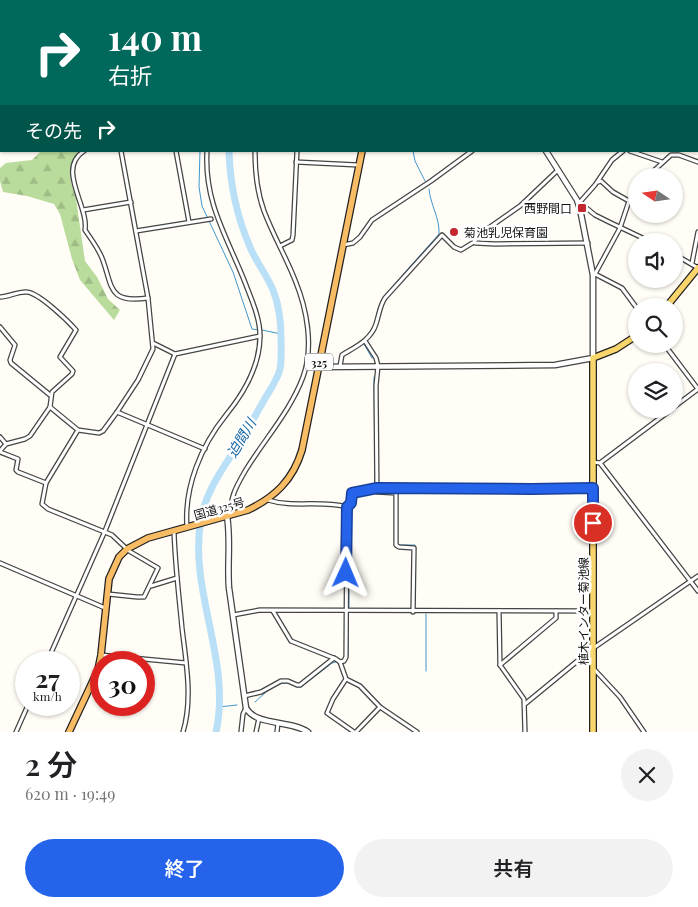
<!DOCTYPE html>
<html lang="ja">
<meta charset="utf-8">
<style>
body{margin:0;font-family:"Playfair Display","Noto Sans JP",serif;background:#f2f2f2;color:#202124;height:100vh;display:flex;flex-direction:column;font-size:19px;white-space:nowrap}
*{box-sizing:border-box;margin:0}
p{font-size:16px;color:#757577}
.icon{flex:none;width:28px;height:28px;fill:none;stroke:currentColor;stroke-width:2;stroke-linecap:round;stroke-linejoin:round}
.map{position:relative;height:732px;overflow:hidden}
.drawer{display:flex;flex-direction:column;background:#fff;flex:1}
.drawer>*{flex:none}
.top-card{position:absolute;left:0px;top:0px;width:699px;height:152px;box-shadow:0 1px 4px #0004;background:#00695c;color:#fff;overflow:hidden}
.needle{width:32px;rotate:283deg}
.fabs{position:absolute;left:628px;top:168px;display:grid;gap:10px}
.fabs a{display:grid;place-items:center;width:55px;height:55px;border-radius:50%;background:#fff;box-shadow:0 1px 4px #0004;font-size:25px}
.speed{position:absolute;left:15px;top:651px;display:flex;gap:10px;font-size:25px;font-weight:700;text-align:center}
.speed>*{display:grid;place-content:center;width:65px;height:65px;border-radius:50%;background:#fff;box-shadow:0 1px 4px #0004;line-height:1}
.speed small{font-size:12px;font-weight:400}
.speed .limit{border:8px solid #d22;background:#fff;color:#111}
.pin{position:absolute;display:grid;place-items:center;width:42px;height:42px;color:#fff;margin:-21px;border:2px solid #fff;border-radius:50%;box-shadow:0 1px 5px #0007}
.me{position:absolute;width:55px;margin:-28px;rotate:1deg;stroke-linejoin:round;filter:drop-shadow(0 0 4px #0008)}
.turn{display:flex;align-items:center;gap:18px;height:105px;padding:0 25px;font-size:22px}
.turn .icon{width:65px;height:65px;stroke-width:2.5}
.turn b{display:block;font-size:35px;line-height:42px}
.then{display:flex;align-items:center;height:48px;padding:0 25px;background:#0003;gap:10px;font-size:19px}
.round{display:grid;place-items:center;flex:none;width:52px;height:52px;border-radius:26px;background:#f2f2f2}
.overview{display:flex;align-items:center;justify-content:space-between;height:85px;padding:0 25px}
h1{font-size:30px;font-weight:600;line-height:38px}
.action{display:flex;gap:10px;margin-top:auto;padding:10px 25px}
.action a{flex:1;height:58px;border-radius:30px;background:#2563eb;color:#fff;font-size:20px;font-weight:600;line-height:58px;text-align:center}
.action a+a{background:#f2f2f2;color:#202124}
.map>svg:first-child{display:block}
.forest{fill:url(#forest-firs)}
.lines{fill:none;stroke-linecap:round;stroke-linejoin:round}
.stream{stroke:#3f96cf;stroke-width:1}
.river{stroke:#b9e0f7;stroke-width:7}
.minor-casing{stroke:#444;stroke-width:5.5}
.tertiary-casing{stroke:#444;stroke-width:7}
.primary-casing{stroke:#222;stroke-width:8}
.trunk-casing{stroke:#222;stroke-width:8}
.minor{stroke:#fff;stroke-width:3}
.tertiary{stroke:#fff;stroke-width:4.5}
.primary{stroke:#f9d66b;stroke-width:5.5}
.trunk{stroke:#f7bc64;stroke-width:5.5}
.route-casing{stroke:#184099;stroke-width:12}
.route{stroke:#2563eb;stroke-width:9}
.poi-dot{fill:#c4262e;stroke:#fff;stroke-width:2}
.labels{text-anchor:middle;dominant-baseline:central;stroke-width:5;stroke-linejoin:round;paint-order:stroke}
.shield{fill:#fff;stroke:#585858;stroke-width:1}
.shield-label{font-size:11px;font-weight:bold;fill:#111}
.poi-label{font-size:12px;fill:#111;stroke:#fff;text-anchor:end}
.street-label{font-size:12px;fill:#111;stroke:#fff}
.water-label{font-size:14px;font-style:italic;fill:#1768a6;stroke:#fff}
</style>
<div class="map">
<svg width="698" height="732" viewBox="0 0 698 732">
<defs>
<pattern id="forest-firs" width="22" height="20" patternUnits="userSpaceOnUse" patternTransform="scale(1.25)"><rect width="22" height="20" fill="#b9dc9c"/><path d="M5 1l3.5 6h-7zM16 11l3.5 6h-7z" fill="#9ebc85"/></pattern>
</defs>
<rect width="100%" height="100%" fill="#fffdf5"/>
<!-- forest -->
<polygon class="forest" points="41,151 78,151 70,171 71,182 76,199 85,261 97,277 108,299 120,310 114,320 80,280 72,259 60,214 54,204 27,196 3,192 0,181 0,168 6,163 32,160"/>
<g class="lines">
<!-- stream -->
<g class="stream">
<polyline points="200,151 199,187 202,206 233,272 252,329 258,330"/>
<polyline points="413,151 415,161 425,181"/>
<path d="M375,323L378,309L384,296L439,234C440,218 430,204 429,189"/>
<polyline points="262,330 281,334"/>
<polyline points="364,344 372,358"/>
<polyline points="374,377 375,486"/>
<polyline points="386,491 398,491 398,492"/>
<polyline points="358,493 375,491"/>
<polyline points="349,504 350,494 351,494"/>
<polyline points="399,545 415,545 415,548"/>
<polyline points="349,607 349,509"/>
<polyline points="348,656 348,614"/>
<polyline points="426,671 426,614"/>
<path d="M255,702C262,696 275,682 286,683C292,683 295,688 301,687L332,663L336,662"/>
<polyline points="219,707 237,705"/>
</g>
<!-- river -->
<g class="river">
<polyline points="224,0 225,1"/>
<path d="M216,732C232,660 188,591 201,519C206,491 223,468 238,445C247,431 255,416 263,402C269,391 277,381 280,369C282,360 281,347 281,338C281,323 279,305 273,290C267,275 256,262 250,247C237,217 230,184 229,151"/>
</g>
<!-- minor casing -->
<g class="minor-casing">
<g id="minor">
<polyline points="91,0 92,1"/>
<polyline points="199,0 200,1"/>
<polyline points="250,0 251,1"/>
<polyline points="306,0 307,1"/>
<polyline points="552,0 553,1"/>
<polyline points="630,0 632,1"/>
<polyline points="74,1 75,0"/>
<polyline points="524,1 525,0"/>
<polyline points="618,1 619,0"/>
<polyline points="0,7 1,7"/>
<polyline points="0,65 1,66"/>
<polyline points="0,78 1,76"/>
<path d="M84,151C56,169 89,206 85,230C91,239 98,248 102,258C113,286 107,304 148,298"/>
<polyline points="176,151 189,222"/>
<polyline points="630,151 662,162"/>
<polyline points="296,162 358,165"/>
<polyline points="648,176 671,155 679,155 698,162"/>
<polyline points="598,182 601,181 613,192 629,201"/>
<polyline points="578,201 595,215 609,222 649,241"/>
<polyline points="580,202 595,185 612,160 623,151"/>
<polyline points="83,210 131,202"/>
<polyline points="136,231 211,219"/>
<polyline points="475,243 495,244 588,243"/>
<polyline points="343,245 353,243 360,237 372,220 431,181 472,151"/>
<polyline points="280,246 292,240 293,235 297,151"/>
<polyline points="674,254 698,268"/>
<polyline points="692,263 698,232"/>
<polyline points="595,274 622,288 636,307"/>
<polyline points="593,275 595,274 620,228 629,201 636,188"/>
<path d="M0,297C9,297 18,291 27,292C39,293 67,320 76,330L60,357L73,371L72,374L52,392L50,407L30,436L25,439L6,444L0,451"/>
<polyline points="0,327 15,345 10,360 11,363 50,395"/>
<polyline points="365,341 376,358 378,366 376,386 377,492 396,493 396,545 399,547 414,548 413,612"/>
<polyline points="153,343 175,354 260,336"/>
<polyline points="664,344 698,389 674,407"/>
<path d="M340,366L342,355C355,347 371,340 376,324C379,315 380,305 385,298L442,235L454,247L461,250L474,242L480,234L520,206L558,170"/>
<polyline points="50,407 78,430 99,433 103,431 117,412 138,380 153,349 148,298 121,151"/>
<polyline points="117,412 205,449"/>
<polyline points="78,430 46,483 42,504 48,509 112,535 129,551 158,568 144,597 137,597 108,594"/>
<polyline points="0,437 6,444"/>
<polyline points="0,452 18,459 16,470 18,472 46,483"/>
<polyline points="593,462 600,463 672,409"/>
<polyline points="600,463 698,591"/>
<path d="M268,500C293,508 321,500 347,507"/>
<path d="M227,515C231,509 231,501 234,493C236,487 240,480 244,473C263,441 290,412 303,377C314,347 307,309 295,280C286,257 273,235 264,211C257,192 255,171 255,151"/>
<path d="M187,527C184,487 201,446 226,415C244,393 260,366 260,336C260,318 252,301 246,285C228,238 204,204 207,151"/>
<path d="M174,531C175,564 179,596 182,628C186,662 193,699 183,732"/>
<polyline points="0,563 105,608"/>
<polyline points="151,586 177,578"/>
<polyline points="273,611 291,641 336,659 340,662 346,679 360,686 380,707 417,732"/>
<polyline points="499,611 500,665 524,699 525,732"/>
<polyline points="233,615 260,610 592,611"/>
<polyline points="101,655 186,663"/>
<polyline points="47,662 105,531 175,354"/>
<polyline points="340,662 344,661 346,657 347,507 351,503 352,493 377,488 531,489 593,488"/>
<polyline points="500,665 556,618 556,611"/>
<polyline points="593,668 620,697 644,732"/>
<polyline points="346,679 333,699 327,713 354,732"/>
<polyline points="244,696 261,692 281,681 288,681 297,685 300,685 334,658"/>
<polyline points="525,704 592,649 698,576"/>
<polyline points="16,732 28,705"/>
<polyline points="241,732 243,714 246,708"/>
<polyline points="256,732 259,718"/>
<polyline points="277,732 278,723"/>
<polyline points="356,732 380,707"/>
</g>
</g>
<!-- tertiary casing -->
<g class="tertiary-casing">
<g id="tertiary">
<polyline points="478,0 478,1"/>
<polyline points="318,367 555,365 593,358 593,275 580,209 577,200 546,151"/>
<path d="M227,516C231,540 227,564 229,588L246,708C256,726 291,720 308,732"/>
</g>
</g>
<!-- primary casing -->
<g class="primary-casing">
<g id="primary">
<polyline points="667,306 698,268"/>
<polyline points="593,732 593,358 616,349 636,336"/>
</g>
</g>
<!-- trunk casing -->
<g class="trunk-casing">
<g id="trunk">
<polyline points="392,1 392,0"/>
<path d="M69,732L98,670L101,655L109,579L119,557L127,549L148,538L248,510C275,497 293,480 302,450L362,151"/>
</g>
</g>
<!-- minor -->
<use href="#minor" class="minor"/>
<!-- tertiary -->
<use href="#tertiary" class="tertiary"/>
<!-- primary -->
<use href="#primary" class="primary"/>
<!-- trunk -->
<use href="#trunk" class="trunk"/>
</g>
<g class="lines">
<!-- route casing -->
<g class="route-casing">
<polyline id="route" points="346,573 347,507 351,503 352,493 377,488 531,489 593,488 593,523"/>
</g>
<!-- route -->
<use href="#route" class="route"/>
</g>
<!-- markers -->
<g class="poi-dot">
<rect x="577" y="203" width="10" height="10" rx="2.5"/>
<circle cx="454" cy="232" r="5"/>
</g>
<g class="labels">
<!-- shield labels -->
<rect class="shield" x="305" y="353.5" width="28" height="17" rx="4"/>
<g class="shield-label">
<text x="319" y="362">325</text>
</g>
<!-- poi labels -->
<g class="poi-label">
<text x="572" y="208">西野間口</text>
<text x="464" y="232" text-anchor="start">菊池乳児保育園</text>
</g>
<!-- street labels -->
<g class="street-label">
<text transform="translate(219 508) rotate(-16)">国道325号</text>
<text transform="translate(583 611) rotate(-90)">植木インター菊池線</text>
</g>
<!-- water labels -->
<g class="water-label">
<text transform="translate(241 438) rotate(-59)">迫間川</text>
</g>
</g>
</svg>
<div class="fabs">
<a><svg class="needle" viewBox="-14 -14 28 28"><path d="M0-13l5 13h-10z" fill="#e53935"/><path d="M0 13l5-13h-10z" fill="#757577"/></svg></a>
<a><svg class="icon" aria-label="sound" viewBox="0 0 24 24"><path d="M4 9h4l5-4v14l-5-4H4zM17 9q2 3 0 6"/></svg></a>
<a><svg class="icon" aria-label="search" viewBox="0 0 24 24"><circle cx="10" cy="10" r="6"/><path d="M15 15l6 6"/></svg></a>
<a><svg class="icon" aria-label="layers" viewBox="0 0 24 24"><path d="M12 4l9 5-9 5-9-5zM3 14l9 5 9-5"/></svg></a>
</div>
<div class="speed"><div>27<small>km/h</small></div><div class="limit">30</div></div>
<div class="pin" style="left:593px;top:523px;background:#d93025"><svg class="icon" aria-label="arrive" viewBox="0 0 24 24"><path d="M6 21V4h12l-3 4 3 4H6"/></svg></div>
<svg class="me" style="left:346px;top:573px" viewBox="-20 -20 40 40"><path d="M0-17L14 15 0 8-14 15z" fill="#2563eb" stroke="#fff" stroke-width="4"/></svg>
<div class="top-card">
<div class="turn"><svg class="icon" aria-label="right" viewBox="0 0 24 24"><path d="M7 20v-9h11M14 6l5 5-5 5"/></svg><div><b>140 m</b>右折</div></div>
<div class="then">その先<svg class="icon" aria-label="right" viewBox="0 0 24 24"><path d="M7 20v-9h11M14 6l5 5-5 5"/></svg></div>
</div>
</div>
<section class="drawer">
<div class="overview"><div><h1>2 分</h1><p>620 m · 19:49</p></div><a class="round"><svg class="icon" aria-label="close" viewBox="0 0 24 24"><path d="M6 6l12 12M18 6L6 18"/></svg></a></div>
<div class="action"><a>終了</a><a>共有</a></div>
</section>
